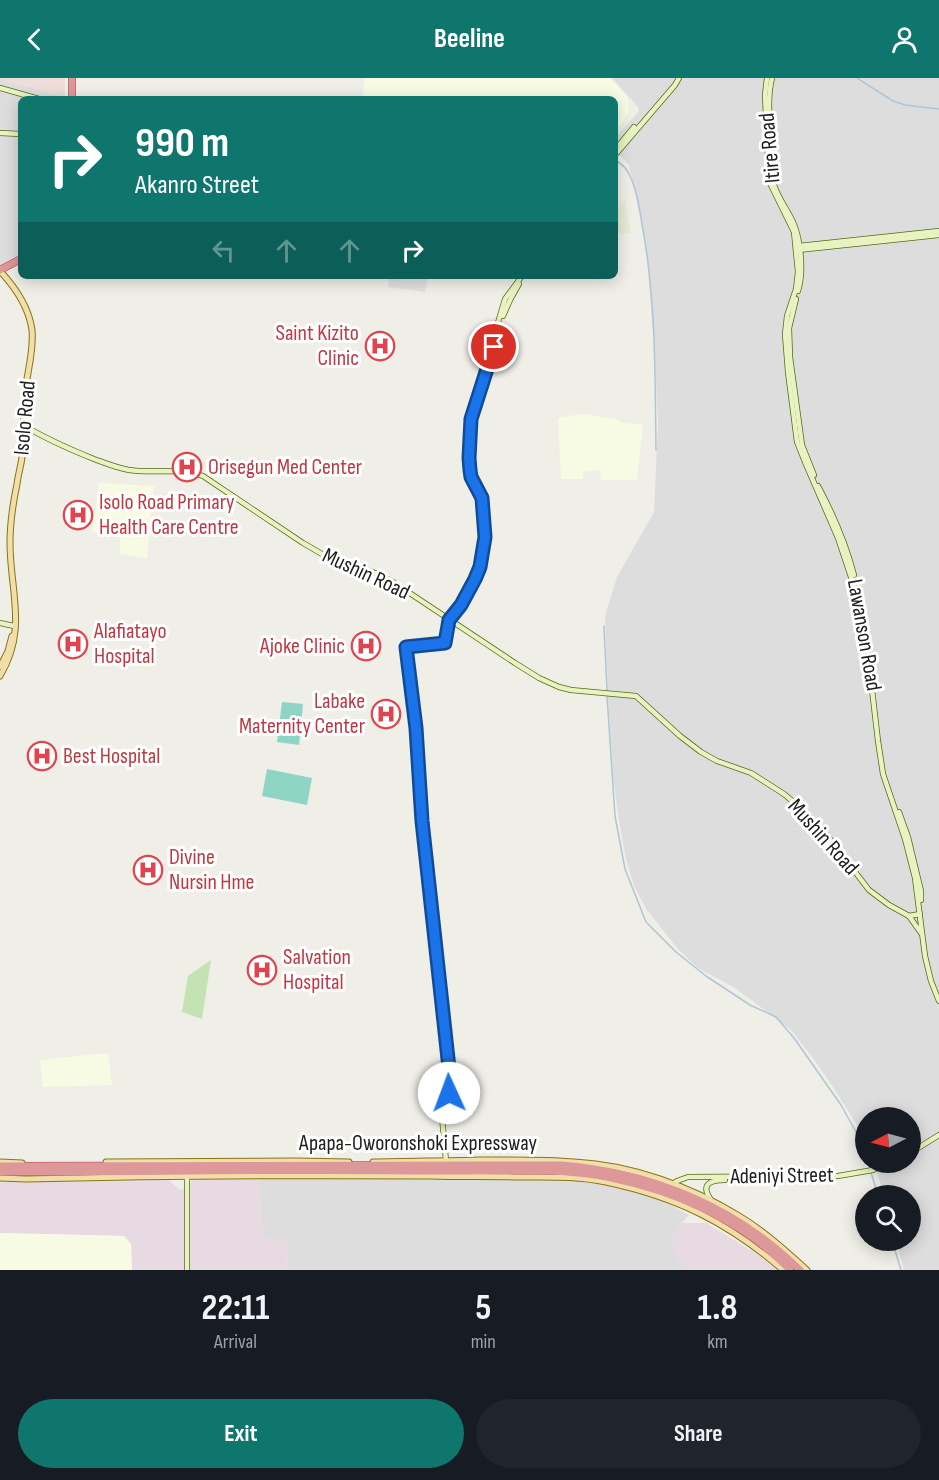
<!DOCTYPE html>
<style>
body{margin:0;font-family:"Sofia Sans Condensed",sans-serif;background:#20242c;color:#f1f3f6;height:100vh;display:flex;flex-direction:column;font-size:22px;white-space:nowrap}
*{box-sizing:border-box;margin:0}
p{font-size:20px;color:#9ea1a6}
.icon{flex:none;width:33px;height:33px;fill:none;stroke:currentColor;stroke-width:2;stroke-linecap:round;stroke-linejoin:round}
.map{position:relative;height:1192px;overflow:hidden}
.sheet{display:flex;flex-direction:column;background:#171b24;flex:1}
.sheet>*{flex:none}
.hud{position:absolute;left:18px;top:18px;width:600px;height:183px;border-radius:9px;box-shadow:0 3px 15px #0003;background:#0f766e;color:#fff;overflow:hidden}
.needle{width:39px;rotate:264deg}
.tools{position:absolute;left:855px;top:1029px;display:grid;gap:12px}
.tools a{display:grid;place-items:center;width:66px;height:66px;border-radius:50%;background:#171b24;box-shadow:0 3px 15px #0003;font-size:30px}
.pin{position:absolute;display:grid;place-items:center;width:51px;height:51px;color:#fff;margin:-26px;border:3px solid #fff;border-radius:50%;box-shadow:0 2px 6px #0007}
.me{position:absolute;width:66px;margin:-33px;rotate:358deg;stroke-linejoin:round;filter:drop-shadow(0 0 4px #0008)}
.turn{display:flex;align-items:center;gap:21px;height:126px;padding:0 18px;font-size:27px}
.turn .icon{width:78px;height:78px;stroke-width:2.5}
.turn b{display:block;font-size:42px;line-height:51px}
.lanes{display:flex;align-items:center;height:57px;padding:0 18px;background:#0003;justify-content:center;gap:30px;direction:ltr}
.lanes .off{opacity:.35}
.eta{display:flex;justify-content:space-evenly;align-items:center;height:102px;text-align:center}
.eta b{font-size:36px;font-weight:700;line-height:42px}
.primary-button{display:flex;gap:12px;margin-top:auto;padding:12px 18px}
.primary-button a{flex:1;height:69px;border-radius:36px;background:#0f766e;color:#fff;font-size:24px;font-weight:700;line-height:69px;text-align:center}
.primary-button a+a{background:#20242c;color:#f1f3f6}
header{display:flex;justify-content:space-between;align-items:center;height:78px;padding:0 18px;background:#0f766e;color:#fff;font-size:27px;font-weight:700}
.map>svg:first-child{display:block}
.residential{fill:#dedddd}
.commercial{fill:#eeddd9}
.industrial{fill:#e7dae3}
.education{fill:#f8fbe4}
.farmland{fill:#e6ebd5}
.grass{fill:#c3e3b3}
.pitch{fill:#8fd5c5}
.parking{fill:#e0e0e0}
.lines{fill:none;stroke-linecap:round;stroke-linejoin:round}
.stream{stroke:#adc7d7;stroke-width:1.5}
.secondary-casing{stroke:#536b12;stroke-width:6}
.primary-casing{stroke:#897512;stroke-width:7}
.highway-casing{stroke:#c63b55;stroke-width:8}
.secondary{stroke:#e8f2c2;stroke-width:4.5}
.primary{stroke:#f1deaa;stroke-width:5}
.highway{stroke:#dd989a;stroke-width:7}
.route-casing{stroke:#114b97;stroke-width:15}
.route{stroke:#1a73e8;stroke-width:10}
.labels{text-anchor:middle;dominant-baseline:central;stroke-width:6;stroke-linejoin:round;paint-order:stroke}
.street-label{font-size:22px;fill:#202020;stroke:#fff}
.health-label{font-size:22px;fill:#be3a42;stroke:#fff;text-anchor:start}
</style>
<header><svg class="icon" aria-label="back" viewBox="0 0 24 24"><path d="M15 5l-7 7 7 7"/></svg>Beeline<svg class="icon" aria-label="person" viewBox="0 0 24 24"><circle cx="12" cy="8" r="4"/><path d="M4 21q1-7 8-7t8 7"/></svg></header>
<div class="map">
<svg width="939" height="1192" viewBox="0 0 939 1192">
<rect width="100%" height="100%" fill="#efeee7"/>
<!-- residential -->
<g class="residential">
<polygon points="612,0 939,0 939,1192 904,1192 896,1163 910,1162 910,1118 884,1117 874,1085 910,1084 910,1040 866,1040 865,1065 859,1050 835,1012 813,980 790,951 735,910 698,890 678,871 647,832 634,808 626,781 619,743 613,697 608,619 605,538 617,499 654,434 658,346 655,280 647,181 641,145 629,87 615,72 615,60 639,33 638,29"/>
<polygon points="0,1 65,19 65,21 21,21 21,177 0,189"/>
<polygon points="546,1095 604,1103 661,1122 689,1137 682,1145 671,1164 684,1192 288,1192 287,1165 263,1159 258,1097"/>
</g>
<!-- commercial -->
<polygon class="commercial" points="0,0 65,0 65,19 0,1"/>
<!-- industrial -->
<g class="industrial">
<polygon points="132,1096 169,1102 180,1112 189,1110 192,1101 258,1097 263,1158 287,1165 288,1192 132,1192 131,1166 124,1158 0,1155 0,1100"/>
<polygon points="682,1145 706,1145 752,1173 777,1192 684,1192 671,1164"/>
</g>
<!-- education -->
<g class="education">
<polygon points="365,0 610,0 628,20 629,34 615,55 615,21 362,21"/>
<polygon points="582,336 617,341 623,345 643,347 637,402 601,402 600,392 583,394 583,401 561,401 558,340"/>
<polygon points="99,405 154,408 147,480 120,476 120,459 92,454"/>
<polygon points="108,975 112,1007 43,1009 40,982"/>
<polygon points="0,1155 124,1158 131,1166 132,1192 0,1192"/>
</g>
<!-- farmland -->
<polygon class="farmland" points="625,122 631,155 615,157 615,134"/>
<!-- grass -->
<polygon class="grass" points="211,882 202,941 182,934 188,898"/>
<!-- pitch -->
<g class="pitch">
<polygon points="282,624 303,626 299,667 277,664"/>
<polygon points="267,691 312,700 307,727 262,718"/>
</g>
<!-- parking -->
<polygon class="parking" points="389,198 428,198 425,214 388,209"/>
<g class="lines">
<!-- stream -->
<g class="stream">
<polyline points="857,0 893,23 905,27 939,31"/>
<path d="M615,82C622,86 627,90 630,98C638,115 640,134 643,152C656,224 655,298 656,372"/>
<polyline points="604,548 607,613"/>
<polyline points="607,618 615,738 625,791 646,844 676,874 706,898 750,927 776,939 794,960 841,1027 860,1061 866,1077"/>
<polyline points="868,1084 878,1118"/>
<polyline points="892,1162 901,1192"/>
</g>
<!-- secondary casing -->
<g class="secondary-casing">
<g id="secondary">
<polyline points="767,0 765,17 769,103 794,154 798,194 796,211 787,238 785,256 788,294 797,364 805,384 838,460 860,526 866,560 878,663 883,696 905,761 915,800 925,878 931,903 939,923"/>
<path d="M772,0C766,24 771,50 772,74C772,85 770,96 774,107C778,120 787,131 793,144C801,162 804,194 798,213"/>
<polyline points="0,10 39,21"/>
<polyline points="0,55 21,56"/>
<polyline points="615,72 634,49"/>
<polyline points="615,77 675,7 679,0"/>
<polyline points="799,168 939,153"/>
<polyline points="798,172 939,157"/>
<polyline points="796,221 789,250 790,279 802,367 814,397"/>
<polyline points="503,238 510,222 519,206"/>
<path d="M23,347C46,361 69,371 94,381C105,385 117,390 129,392C154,396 179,389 203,398L303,465L322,476L375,495L393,504L515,585L539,600L559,609L571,612L636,618L680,658L701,674L717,683L751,695L784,716L804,733L826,756L869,812L889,827L909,838L920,836"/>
<path d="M818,408C833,436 846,466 854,497"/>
<polyline points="0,545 14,548"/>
<polyline points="899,734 908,759 921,813 921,822"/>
<polyline points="909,838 921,855"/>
<polyline points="910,1075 939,1057"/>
<polyline points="446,1083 442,1039 449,1015 449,990 422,743 416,650 406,569 445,565 449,542 475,499 479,488 483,466 481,422 470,400 468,391 467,380 469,342 505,221 522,198"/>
<polyline points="187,1097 187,1192"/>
<polyline points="733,1102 815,1102"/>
<polyline points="673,1106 677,1103 688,1099 838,1098 873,1092 890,1084"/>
<path d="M711,1122C700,1106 710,1102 725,1102"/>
</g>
</g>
<!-- primary casing -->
<g class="primary-casing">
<g id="primary">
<path d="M0,193C15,209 29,230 32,252C34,274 27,294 25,315C22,337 25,358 22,379C21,388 18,397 17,406C13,425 10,445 10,465C10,514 28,551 0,598"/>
<polyline points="0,589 8,573 12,558"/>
<polyline points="0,1084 22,1085"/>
<polyline points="106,1084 295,1083 349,1084"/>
<path d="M373,1084C408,1083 443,1083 478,1082C510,1082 543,1081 575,1084C631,1087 690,1108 739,1138C764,1153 785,1172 807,1192"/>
<path d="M0,1100L26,1101C161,1098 295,1097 430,1098C460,1099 490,1098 521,1099C550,1099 578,1098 606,1104C677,1119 729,1145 783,1192"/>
</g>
</g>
<!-- highway casing -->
<g class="highway-casing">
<g id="highway">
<polyline points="72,21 72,0"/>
<polyline points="0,192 21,181"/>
<path d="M0,1088L562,1087C652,1095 735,1128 800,1192"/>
<path d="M0,1094C143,1094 287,1091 430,1093C490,1094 552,1088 611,1100C676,1113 744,1143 790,1192"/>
</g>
</g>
<!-- secondary -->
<use href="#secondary" class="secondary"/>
<!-- primary -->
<use href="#primary" class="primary"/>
<!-- highway -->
<use href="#highway" class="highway"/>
</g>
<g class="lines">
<!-- route casing -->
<g class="route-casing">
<polyline id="route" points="449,1015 449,990 422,743 416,650 406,569 445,565 449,542 461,527 475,501 480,489 485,459 482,420 471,399 470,392 469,380 471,341 494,269"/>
</g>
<!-- route -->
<use href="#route" class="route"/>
</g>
<!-- icons -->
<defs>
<g id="hospital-ring" transform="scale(1.5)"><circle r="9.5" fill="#fff" stroke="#e0444e" stroke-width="1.5"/><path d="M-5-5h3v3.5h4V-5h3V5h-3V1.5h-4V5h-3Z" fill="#e0444e"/></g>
</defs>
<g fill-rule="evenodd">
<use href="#hospital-ring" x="380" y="268"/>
<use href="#hospital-ring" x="187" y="389"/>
<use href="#hospital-ring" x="78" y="437"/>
<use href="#hospital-ring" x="73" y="566"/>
<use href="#hospital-ring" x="366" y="568"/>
<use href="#hospital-ring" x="386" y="636"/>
<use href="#hospital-ring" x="42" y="678"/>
<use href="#hospital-ring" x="148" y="792"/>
<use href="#hospital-ring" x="262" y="892"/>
</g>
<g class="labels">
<!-- street labels -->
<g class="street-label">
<text transform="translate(770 70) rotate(-95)">Itire Road</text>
<text transform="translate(25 340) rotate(-85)">Isolo Road</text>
<text transform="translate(366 496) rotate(25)">Mushin Road</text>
<text transform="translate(864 557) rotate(80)">Lawanson Road</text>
<text transform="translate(823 759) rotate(48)">Mushin Road</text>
<text x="418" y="1065">Apapa-Oworonshoki Expressway</text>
<text transform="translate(782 1098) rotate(-1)">Adeniyi Street</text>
</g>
<!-- health labels -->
<g class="health-label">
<text x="359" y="255" text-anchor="end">Saint Kizito<tspan x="359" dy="25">Clinic</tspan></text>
<text x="208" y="389">Orisegun Med Center</text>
<text x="99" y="424">Isolo Road Primary<tspan x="99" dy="25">Health Care Centre</tspan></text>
<text x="94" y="553">Alafiatayo<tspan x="94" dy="25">Hospital</tspan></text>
<text x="345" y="568" text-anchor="end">Ajoke Clinic</text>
<text x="365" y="623" text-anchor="end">Labake<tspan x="365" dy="25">Maternity Center</tspan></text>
<text x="63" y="678">Best Hospital</text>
<text x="169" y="779">Divine<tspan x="169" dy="25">Nursin Hme</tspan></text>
<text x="283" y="879">Salvation<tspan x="283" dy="25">Hospital</tspan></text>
</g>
</g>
</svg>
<div class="tools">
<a><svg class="needle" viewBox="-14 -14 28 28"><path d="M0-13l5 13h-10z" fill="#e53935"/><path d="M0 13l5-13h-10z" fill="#9ea1a6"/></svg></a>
<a><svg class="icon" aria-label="search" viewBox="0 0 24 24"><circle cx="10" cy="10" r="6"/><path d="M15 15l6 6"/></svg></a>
</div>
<div class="pin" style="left:494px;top:269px;background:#d93025"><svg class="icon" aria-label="arrive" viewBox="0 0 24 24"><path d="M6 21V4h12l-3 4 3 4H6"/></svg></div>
<svg class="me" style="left:449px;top:1015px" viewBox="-20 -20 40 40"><circle r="19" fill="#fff"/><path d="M0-13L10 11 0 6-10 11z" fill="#1a73e8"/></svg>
<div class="hud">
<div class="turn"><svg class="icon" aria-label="right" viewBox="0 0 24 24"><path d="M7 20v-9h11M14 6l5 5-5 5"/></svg><div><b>990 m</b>Akanro Street</div></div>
<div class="lanes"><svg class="icon off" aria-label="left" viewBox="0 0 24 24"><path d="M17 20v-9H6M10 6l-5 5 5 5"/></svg><svg class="icon off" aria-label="ahead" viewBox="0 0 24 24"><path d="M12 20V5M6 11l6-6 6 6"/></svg><svg class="icon off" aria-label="ahead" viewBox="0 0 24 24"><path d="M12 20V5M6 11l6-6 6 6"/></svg><svg class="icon" aria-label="right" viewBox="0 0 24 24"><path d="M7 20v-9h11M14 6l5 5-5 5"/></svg></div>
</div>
</div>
<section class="sheet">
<div class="eta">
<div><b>22:11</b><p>Arrival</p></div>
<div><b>5</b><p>min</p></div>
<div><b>1.8</b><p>km</p></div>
</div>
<div class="primary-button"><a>Exit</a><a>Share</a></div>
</section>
